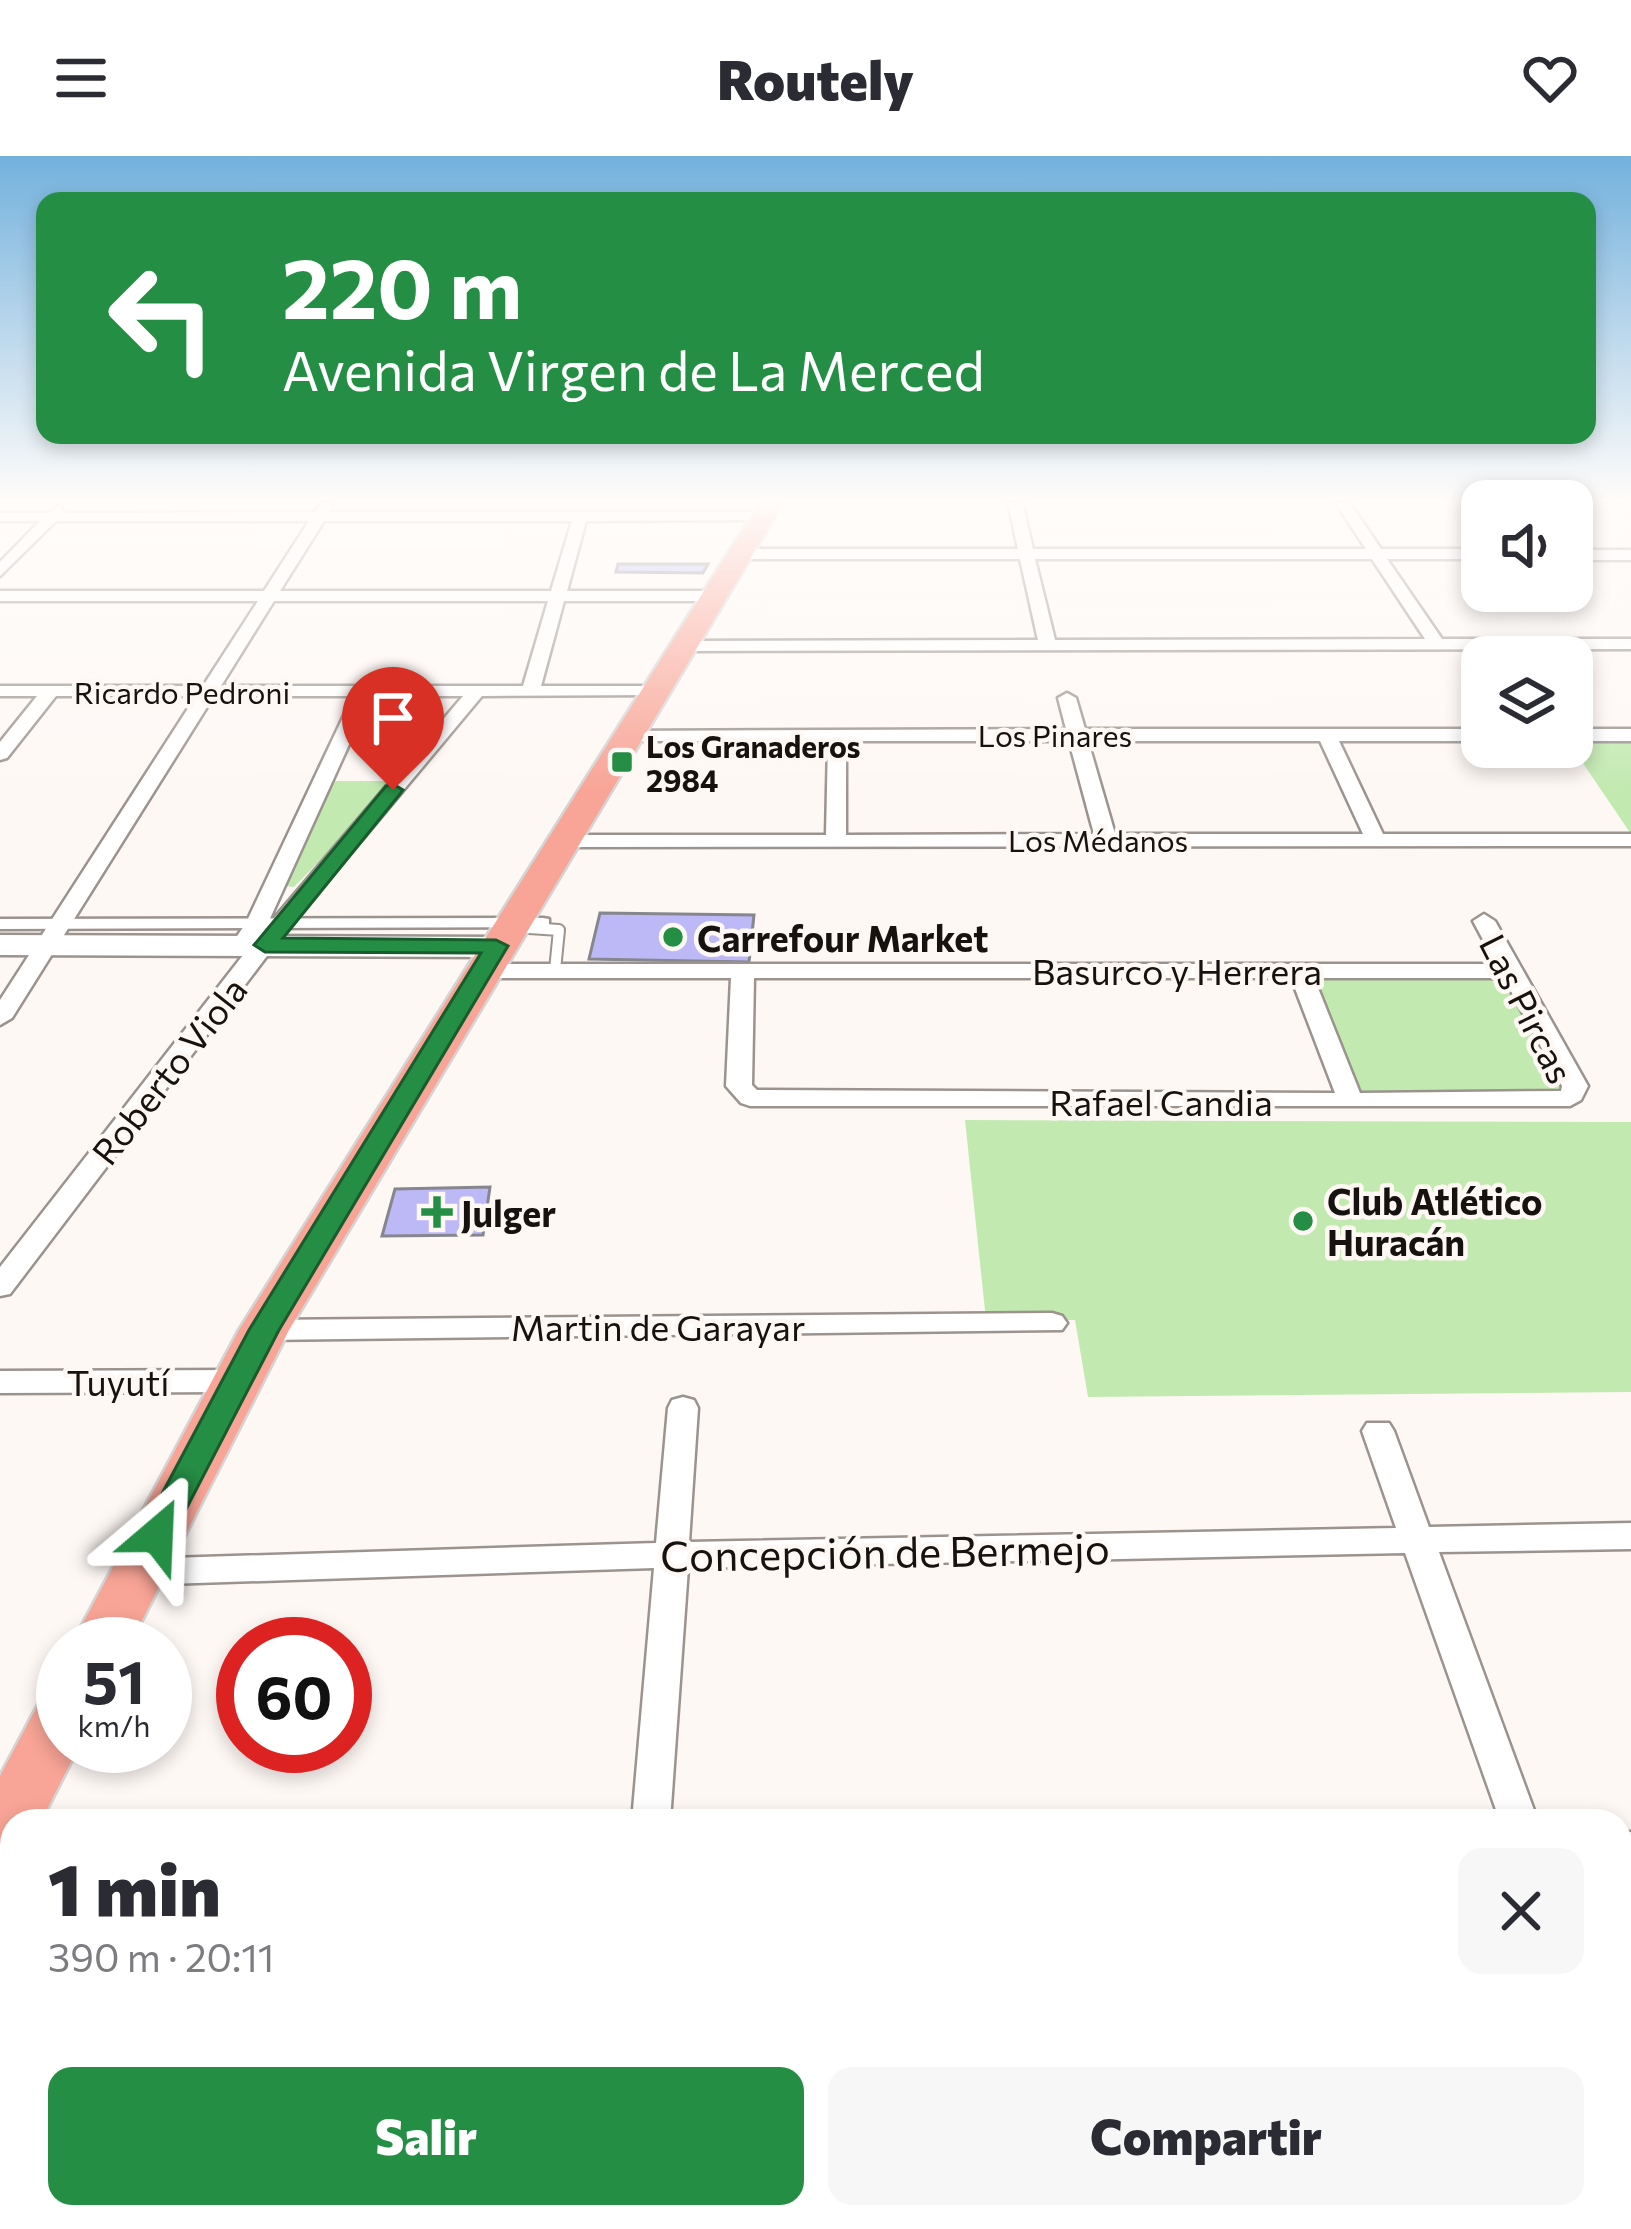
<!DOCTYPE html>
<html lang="es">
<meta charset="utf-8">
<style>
body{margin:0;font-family:Commissioner,sans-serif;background:#f7f7f7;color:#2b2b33;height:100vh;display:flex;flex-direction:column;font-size:45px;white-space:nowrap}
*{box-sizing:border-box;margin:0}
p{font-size:39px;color:#7c7c81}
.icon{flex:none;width:66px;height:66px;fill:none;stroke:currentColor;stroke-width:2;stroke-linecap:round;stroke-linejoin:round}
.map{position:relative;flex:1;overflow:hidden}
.drawer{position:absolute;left:0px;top:1653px;width:1632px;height:420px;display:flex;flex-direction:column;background:#fff;border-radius:36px 36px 0 0;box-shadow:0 6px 18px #0003}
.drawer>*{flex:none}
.guide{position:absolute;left:36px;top:36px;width:1560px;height:252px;border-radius:24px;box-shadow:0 6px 18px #0003;background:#258e45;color:#fff;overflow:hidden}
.controls{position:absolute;left:1461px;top:324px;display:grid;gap:24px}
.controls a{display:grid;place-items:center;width:132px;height:132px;border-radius:24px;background:#fff;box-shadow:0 6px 18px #0003;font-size:60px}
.speed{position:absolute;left:36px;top:1461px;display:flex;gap:24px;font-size:60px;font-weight:700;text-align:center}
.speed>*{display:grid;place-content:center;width:156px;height:156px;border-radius:50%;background:#fff;box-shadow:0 6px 18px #0003;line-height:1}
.speed small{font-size:30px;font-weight:400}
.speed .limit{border:18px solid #d22;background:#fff;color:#111}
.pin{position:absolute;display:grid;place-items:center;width:102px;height:102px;color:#fff;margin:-123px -51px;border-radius:50% 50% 50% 0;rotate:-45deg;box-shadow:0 0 12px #0007}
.pin .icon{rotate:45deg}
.me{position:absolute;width:132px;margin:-66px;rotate:26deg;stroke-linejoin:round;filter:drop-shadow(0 0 9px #0008)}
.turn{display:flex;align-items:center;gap:42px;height:252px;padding:0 48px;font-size:54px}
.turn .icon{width:156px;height:156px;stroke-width:2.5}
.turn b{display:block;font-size:84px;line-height:102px}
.round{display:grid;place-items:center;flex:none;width:126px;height:126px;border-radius:24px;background:#f7f7f7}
.overview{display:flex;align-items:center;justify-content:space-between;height:204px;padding:0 48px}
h1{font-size:72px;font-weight:800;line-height:90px}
.primary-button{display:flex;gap:24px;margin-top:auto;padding:24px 48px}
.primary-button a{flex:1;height:138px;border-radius:24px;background:#258e45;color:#fff;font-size:48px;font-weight:800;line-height:138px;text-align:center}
.primary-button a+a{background:#f7f7f7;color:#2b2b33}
header{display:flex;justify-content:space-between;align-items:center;height:156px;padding:0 48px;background:#fff;font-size:54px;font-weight:800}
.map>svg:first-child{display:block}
.green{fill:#c2e9b0}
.building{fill:#bdb9f7;stroke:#86868e;stroke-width:3}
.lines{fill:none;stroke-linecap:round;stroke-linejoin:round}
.service-casing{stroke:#9b938e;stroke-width:14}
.pedestrian-casing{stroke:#9b938e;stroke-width:5}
.minor-casing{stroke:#9b938e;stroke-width:5}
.secondary-casing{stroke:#9b938e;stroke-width:5}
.primary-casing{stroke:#d5d4d4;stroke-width:5}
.service{stroke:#fff;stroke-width:10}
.pedestrian{fill:#fff;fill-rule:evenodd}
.minor{fill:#fff;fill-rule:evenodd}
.secondary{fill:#fff;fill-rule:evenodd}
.primary{fill:#f8a496;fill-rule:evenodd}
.route{fill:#258e45;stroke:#185c2d;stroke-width:3}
.poi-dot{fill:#258e45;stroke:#fef8f5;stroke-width:4.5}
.labels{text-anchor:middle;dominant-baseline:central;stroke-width:9;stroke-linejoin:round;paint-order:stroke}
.far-street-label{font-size:30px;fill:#151210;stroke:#fef8f5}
.far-poi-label{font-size:30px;font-weight:bold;fill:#151210;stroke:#fef8f5;text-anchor:start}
.poi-label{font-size:36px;font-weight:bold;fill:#151210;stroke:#fef8f5;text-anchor:start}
.street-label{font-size:36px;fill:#151210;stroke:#fef8f5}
.near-street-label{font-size:42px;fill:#151210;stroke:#fef8f5}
</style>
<header><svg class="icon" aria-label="menu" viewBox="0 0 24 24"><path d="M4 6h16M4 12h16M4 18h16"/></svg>Routely<svg class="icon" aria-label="heart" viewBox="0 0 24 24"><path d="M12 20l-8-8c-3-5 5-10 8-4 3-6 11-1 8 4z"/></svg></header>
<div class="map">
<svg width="1631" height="2073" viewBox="0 0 1631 2073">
<rect width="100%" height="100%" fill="#fef8f5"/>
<!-- green -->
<g class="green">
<polygon points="1572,583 1631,583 1631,678 1572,591"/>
<polygon points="329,625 398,625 294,731 278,729"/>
<polygon points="1299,814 1511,814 1572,939 1351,945"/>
<polygon points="965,964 1631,966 1631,1236 1088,1241 1075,1164 986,1164"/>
</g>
<!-- building -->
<g class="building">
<polygon points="618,408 708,408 703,417 616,416"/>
<polygon points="600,757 754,759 749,806 589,803"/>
<polygon points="490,1031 483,1079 382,1080 395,1033"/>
</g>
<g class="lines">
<!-- service casing -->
<g class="service-casing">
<polyline id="service" points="514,771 559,774 555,814"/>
</g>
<!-- pedestrian casing -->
<g class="pedestrian-casing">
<polygon id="pedestrian" points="543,762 549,763 549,771 0,773 0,763"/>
</g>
<!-- minor casing -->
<g class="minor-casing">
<g id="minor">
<path d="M328,346L333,350L329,356H764L771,360L764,364L586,365L567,435H713L721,440L713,445H564L541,530H653L662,535L659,539L482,540L289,771L10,1138L0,1140V1111L247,794H234L231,789L246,767L353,540H214L12,862L0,869V844L196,540H56L7,602L0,604V586L37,540H0V530H203L258,445H0V435H264L309,365H56L0,420V406L40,365H0V357H48L59,350L65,357L315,356L321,347ZM324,365H572L551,435H280ZM274,445H548L523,530H221ZM371,540H463L264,774L268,767Z"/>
<path d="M1008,346H1022L1033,393H1366L1335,346H1349L1381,393H1482V403H1387L1442,483H1631V493L681,495L672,490L681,485L1038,484L1020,403H741L733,398L741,393H1018ZM1035,403H1372L1425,483L1055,484Z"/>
<rect x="1572" y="394" width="59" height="10"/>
<path d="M1067,537L1076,542L1085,573H1482V585H1339L1383,678H1631V690L564,691L554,685L564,679H826L828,585H627L620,583V575L1066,573L1058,542ZM846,585H1069L1094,678L846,679ZM1088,585H1320L1363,678H1115Z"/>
<rect x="1572" y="573" width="59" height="12"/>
<path d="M1484,758L1495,765L1588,930L1581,944L1570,950H750L741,947L726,930L731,822H482L471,815L482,808H1496L1473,765ZM754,822H1291L1335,937L757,934L752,929ZM1314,822H1504L1562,930L1561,935L1360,937Z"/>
<polygon points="1052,1157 1062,1160 1067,1167 1062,1174 264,1184 254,1181 249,1174 254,1167 264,1164"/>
<polygon points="235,1214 246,1218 250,1225 246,1232 235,1236 0,1237 0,1215"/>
<polygon points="683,1241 694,1244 698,1252 689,1386 1396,1372 1362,1275 1367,1267 1389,1267 1394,1275 1429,1371 1631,1367 1631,1393 1439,1396 1538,1665 1500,1665 1405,1397 688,1412 670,1665 632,1665 654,1412 138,1429 126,1425 121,1416 126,1407 138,1403 656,1387 668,1252 672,1244"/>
<polygon points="1631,1676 1631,1710 1620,1711 1620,1677"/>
<polygon points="12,1725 12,1761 0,1762 0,1726"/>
<polygon points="1620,1917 1631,1922 1631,1991 1620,1986"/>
<rect x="608" y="2061" width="46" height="12"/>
</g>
</g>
<!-- secondary casing -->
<g class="secondary-casing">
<polygon id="secondary" points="0,779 497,781 513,791 497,801 0,799"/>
</g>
<!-- primary casing -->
<g class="primary-casing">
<g id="primary">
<polygon points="760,346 784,346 289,1174 130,1488 72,1488 239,1174"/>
<polygon points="63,1536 63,1590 79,1590 41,1665 12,1665 12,1706 0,1711 0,1620 41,1543"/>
</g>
</g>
<!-- service -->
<use href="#service" class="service"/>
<!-- pedestrian -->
<use href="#pedestrian" class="pedestrian"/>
<!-- minor -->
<use href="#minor" class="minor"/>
<!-- secondary -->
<use href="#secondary" class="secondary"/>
<!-- primary -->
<use href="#primary" class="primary"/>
</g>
<!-- sky -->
<linearGradient id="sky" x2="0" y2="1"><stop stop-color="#73b1dd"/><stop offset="0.54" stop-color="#fffcfa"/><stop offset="1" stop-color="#fffcfa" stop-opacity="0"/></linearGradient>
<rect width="1631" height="636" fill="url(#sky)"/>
<!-- route -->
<polygon class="route" points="393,628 403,634 400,638 283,782 496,784 508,790 279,1174 168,1388 157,1392 145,1388 140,1379 249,1174 481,797 265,796 254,789 386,630"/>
<!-- markers -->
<g class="poi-dot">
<rect x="610" y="594" width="24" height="24" rx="6"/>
<circle cx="673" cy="781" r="12"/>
<path d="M431 1038h12v12h12v12h-12v12h-12v-12h-12v-12h12z"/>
<circle cx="1303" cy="1065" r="12"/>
</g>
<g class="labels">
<!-- far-street labels -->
<g class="far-street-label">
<text x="182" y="535">Ricardo Pedroni</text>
<text x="1055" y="578">Los Pinares</text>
<text x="1098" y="683">Los Médanos</text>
</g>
<!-- far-poi labels -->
<g class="far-poi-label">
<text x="646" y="589">Los Granaderos<tspan x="646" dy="34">2984</tspan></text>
</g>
<!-- poi labels -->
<g class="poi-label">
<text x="697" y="781">Carrefour Market</text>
<text x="1327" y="1044">Club Atlético<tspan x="1327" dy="41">Huracán</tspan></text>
<text x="461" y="1056">Julger</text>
</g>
<!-- street labels -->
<g class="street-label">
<text x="1177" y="814">Basurco y Herrera</text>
<text transform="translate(1528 852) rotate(63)">Las Pircas</text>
<text transform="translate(168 914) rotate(-52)">Roberto Viola</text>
<text x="1161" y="945">Rafael Candia</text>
<text x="658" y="1170">Martin de Garayar</text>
<text x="118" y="1225">Tuyutí</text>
</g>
<!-- near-street labels -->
<g class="near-street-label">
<text transform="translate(885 1395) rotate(-1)">Concepción de Bermejo</text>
</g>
</g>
</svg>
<div class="controls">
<a><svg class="icon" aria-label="sound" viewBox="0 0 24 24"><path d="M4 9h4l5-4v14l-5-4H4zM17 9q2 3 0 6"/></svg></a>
<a><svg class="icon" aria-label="layers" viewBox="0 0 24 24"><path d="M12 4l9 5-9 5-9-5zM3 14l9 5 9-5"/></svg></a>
</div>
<div class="speed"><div>51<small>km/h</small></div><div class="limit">60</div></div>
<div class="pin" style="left:393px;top:634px;background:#d93025"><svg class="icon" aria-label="arrive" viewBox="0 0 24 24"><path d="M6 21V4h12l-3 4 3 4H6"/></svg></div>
<svg class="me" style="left:157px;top:1379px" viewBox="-20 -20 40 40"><path d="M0-17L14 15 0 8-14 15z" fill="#258e45" stroke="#fff" stroke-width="4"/></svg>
<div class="guide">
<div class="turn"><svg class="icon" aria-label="left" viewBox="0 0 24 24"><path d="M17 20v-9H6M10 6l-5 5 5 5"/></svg><div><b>220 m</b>Avenida Virgen de La Merced</div></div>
</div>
<section class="drawer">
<div class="overview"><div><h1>1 min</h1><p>390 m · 20:11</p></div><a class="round"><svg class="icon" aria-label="close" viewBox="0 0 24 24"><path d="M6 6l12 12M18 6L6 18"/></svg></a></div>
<div class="primary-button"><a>Salir</a><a>Compartir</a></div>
</section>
</div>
